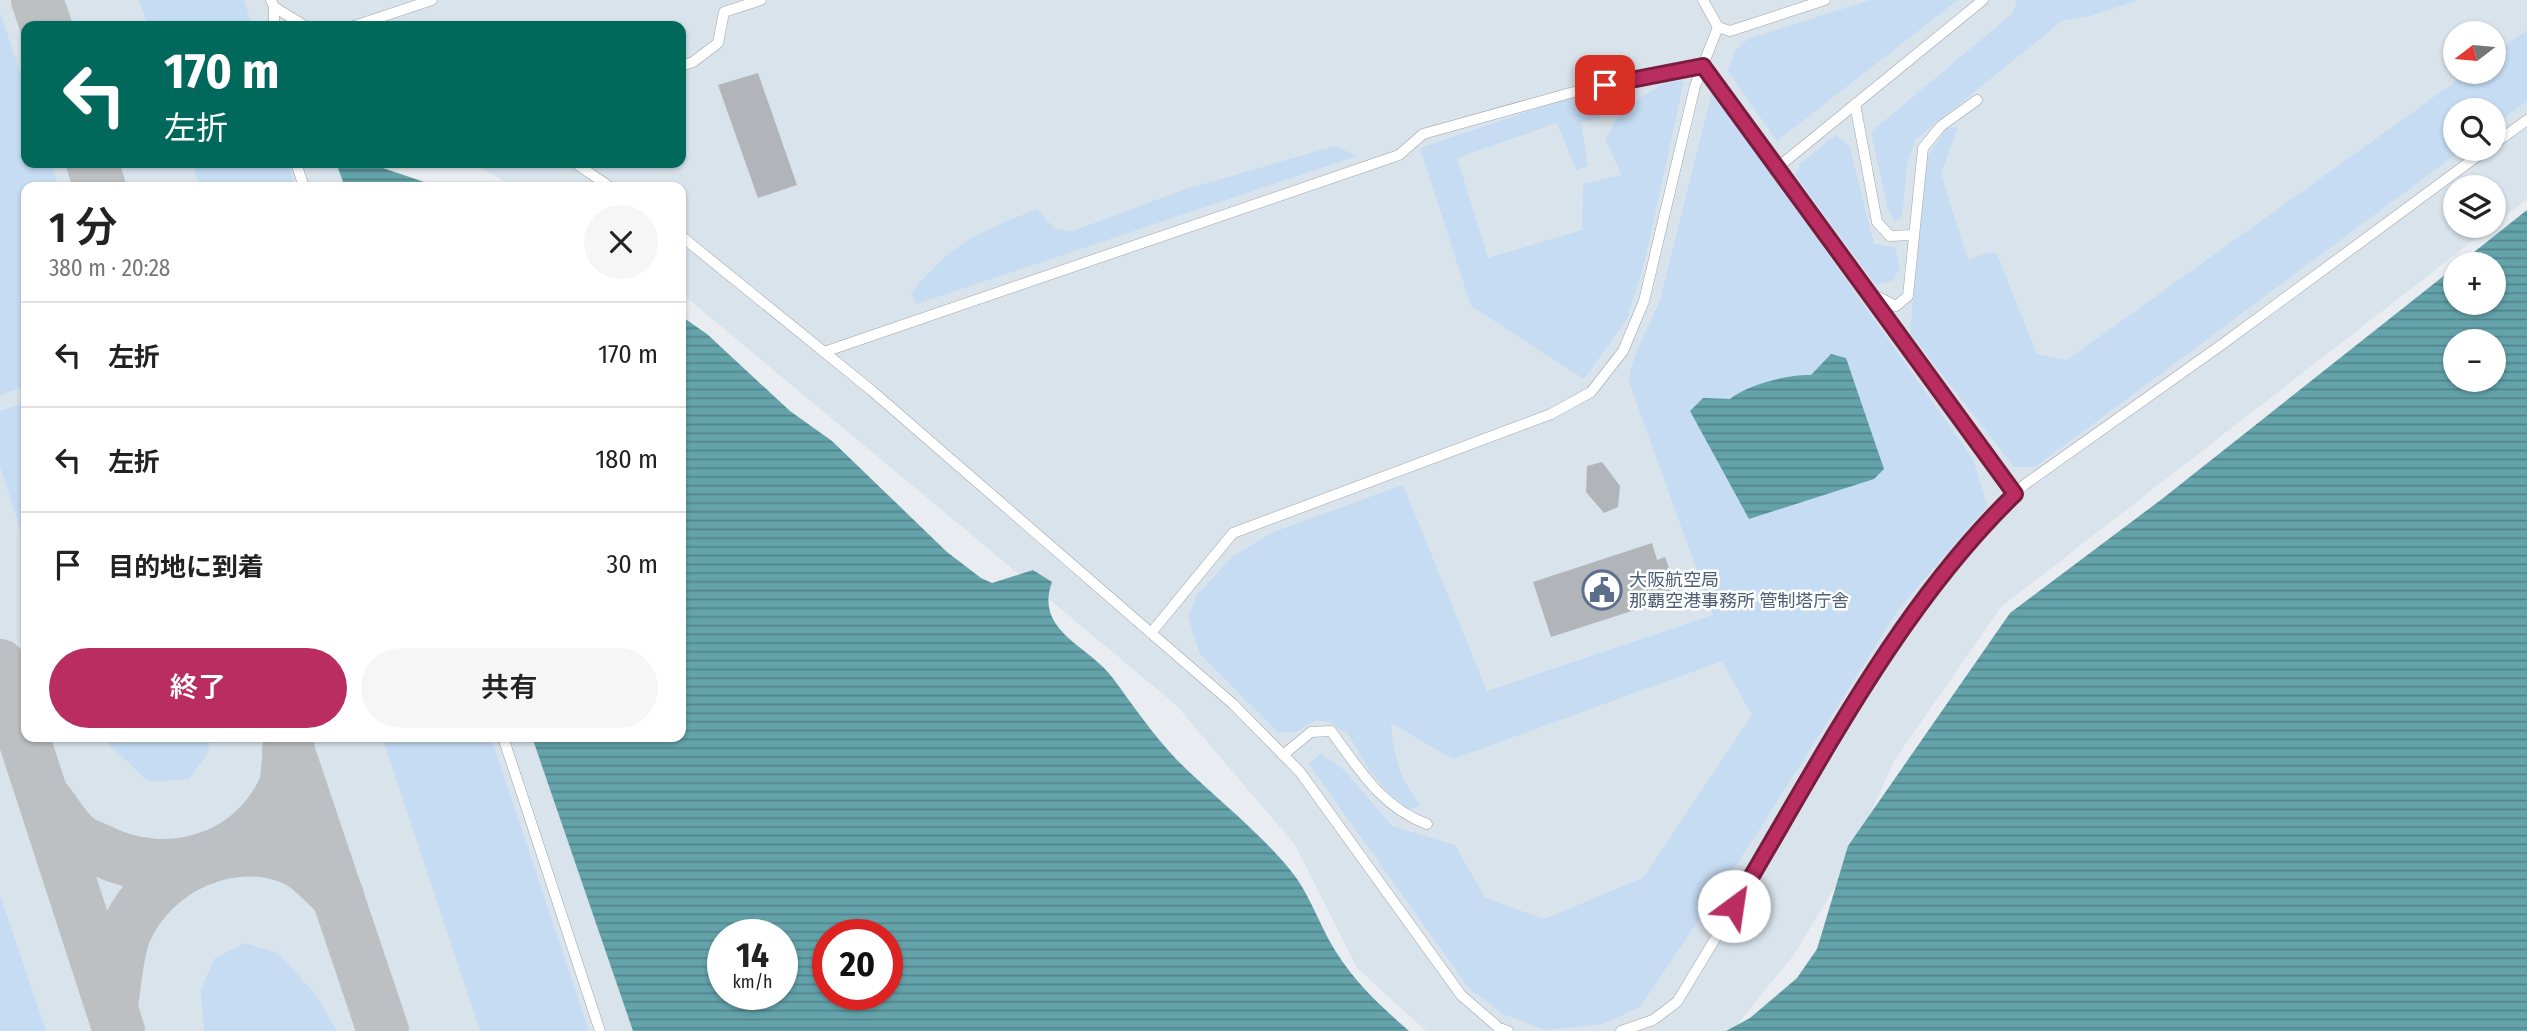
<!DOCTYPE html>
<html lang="ja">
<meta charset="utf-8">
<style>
body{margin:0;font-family:"Fira Sans Condensed","Noto Sans JP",sans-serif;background:#f6f6f6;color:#222;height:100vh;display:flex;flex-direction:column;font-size:26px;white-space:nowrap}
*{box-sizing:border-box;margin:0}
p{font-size:23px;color:#767676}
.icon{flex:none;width:38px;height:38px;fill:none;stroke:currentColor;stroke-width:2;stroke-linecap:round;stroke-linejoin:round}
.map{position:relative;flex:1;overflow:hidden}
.details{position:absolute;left:21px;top:182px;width:665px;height:560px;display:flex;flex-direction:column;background:#fff;border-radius:14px;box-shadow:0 2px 5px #0004}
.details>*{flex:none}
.hud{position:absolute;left:21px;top:21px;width:665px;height:147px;border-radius:14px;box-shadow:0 2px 5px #0004;background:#00695c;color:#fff;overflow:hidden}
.needle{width:46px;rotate:254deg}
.buttons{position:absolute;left:2443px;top:21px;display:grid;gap:14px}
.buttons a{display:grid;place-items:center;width:63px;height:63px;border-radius:50%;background:#fff;box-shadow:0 2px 5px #0004;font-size:35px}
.speed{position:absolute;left:707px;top:919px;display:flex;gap:14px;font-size:35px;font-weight:700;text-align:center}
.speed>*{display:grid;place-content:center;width:91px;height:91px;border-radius:50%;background:#fff;box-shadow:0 2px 5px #0004;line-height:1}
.speed small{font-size:18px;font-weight:400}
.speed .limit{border:10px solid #d22;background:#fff;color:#111}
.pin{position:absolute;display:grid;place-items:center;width:60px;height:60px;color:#fff;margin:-30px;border-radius:14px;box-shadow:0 4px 10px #0006}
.me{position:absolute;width:77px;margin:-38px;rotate:31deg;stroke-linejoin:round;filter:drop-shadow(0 0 5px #0008)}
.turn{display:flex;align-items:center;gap:24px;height:147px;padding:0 28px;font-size:32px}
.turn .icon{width:91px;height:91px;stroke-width:2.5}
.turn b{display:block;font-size:49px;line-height:60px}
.round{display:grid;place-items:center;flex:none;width:74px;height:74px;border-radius:37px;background:#f6f6f6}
.head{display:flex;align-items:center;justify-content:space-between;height:119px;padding:0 28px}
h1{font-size:42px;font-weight:600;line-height:52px}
.cta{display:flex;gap:14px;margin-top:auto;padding:14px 28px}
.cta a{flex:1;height:80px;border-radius:42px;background:#ba2d61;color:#fff;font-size:28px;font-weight:600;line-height:80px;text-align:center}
.cta a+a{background:#f6f6f6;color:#222}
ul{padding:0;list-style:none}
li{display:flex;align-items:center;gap:21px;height:105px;padding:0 28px;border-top:2px solid #e0e0e0}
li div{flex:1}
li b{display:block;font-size:26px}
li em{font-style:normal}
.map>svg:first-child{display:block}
.built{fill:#d9e3ec;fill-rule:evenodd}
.grass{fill:#c5dcf3}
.water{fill:url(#water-rules);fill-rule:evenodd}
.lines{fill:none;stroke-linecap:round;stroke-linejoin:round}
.taxiway{stroke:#bcc0c2;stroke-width:52}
.building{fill:#b1b5b9}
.service-casing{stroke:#9fa2a6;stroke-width:11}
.service{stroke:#fff;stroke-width:10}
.route-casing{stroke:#791d3f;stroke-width:18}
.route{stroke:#ba2d61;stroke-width:12}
.labels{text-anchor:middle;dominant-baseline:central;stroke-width:5;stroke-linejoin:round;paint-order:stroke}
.service-label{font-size:18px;fill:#4e5e75;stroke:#fff;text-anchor:start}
</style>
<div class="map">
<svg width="2527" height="1031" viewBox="0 0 2527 1031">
<defs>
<pattern id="water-rules" width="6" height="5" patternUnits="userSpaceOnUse" patternTransform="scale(1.75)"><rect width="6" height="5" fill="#64a3aa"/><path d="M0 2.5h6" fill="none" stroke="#53858b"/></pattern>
</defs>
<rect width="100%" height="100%" fill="#e9edf1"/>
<!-- built -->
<path class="built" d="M0,0H2527V199L2494,225V187H2455V226H2492L2001,607L1894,761L1844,872L1793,956L1732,1031H1426L1357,968L1295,845L1176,705L681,293V187H515L472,163H681V26H26V163H336L345,187H26V737H532L633,1031H0ZM2455,33H2494V72H2455ZM2455,110H2494V149H2455Z"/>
<!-- grass -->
<g class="grass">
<polygon points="139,0 244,0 252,26 148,26"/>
<polygon points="1870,0 1958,0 1777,141 1728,71 1735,51 1748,39"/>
<polygon points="2017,0 2139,0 2090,16 2063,20 1915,140 1907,164 1902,218 1895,221 1888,210 1871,132 2013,13"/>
<polygon points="0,12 26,90 26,163 51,163 59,187 26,187 26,386 0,395"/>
<polygon points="2527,30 2527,101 2494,125 2494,110 2455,110 2455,149 2463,149 2035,467 2014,467 1910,333 1927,157 1947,128 1958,127 1941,174 1968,260 1990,252 1997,254 2037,354 2067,360 2469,72 2494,72 2494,54"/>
<polygon points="1684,81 1645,260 1627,319 1584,379 1471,306 1420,148 1579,94 1616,95 1599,118 1581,122 1588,166 1576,170 1557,123 1457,158 1488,258 1582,230 1583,184 1622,175 1605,139 1623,109 1666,82"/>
<path d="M1712,91L1973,459L1987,506L1898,610L1758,832L1640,1007L1603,1024L1545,1030L1503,1014L1467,986L1309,764L1321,753L1345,771L1392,826L1455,845L1485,898L1544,919L1643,878L1752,715L1722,661L1453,759L1391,723C1393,756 1400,780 1421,805L1408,810L1391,796L1370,771L1348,734L1329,722L1316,720L1296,732H1278L1200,654L1188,617L1197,595L1232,557L1271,533L1403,485L1487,691L1713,615L1629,382C1632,352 1649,328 1660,300Z"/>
<polygon points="1835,135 1849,145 1874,244 1895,247 1900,267 1894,280 1876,285 1795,175 1800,164"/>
<path d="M1335,146L1357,156L917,304L911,293C955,241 975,234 1037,209L1054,228L1070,232L1183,190Z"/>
<polygon points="192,163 288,163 295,187 200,187"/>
<polygon points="26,402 26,547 0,466 0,411"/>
<polygon points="101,737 210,737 208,753 189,779 149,782"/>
<polygon points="382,737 491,737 589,1031 480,1031"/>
<polygon points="0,895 46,1031 0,1031"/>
<polygon points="245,943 278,953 316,995 337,1031 204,1031 201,990 214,959"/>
</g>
<!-- water -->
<g class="water">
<polygon points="336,163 368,163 439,187 345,187"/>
<path d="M2527,210V1031H1726L1750,1018L1797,978L1817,949L1848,846L2010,613L2162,499L2455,267V303H2494V264H2459ZM2455,341H2494V380H2455Z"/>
<path d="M681,316L707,334L790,411L832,441L947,552L981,578L992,583L1033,570L1052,582C1034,631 1088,645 1112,677C1133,705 1152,734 1177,760C1215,798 1257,829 1291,871C1307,890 1317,918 1329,940C1349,977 1378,1004 1409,1031H633L532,737H681ZM723,934H782V994H723ZM828,934H887V994H828Z"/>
<path d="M1831,354L1846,358L1884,469L1874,479L1749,519L1690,411L1703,398L1730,399C1747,385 1788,374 1811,375Z"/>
</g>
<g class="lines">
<!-- taxiway -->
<g class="taxiway">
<polyline points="37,0 46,26"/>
<polyline points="92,163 100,187"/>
<polyline points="0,665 119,1031"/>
<polyline points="288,749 383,1031"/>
<path d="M47,801C57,813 66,830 78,839C84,844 95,847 102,851C169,883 249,859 282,792C288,781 287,762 289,750"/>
<path d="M112,1005C116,982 117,952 126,931C154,868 233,831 297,861C311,868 325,885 338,896"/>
</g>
</g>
<!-- building -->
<g class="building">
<polygon points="758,73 797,185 758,198 718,85"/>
<polygon points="1602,462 1620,486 1618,507 1604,513 1586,492 1587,466"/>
<polygon points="1652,543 1657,560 1665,557 1672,577 1666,579 1672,598 1551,637 1533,582"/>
</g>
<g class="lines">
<!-- service casing -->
<g class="service-casing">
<g id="service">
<polyline points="271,0 274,7 305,26"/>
<polyline points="1703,0 1718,27 1730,31 1825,0"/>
<polyline points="274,26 274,7"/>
<polyline points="354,26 432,0"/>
<polyline points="681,66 693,62 718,43 724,12 761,0"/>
<polyline points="1855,104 1877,222 1890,236 1913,235"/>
<polyline points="2494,144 2527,120"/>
<polyline points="296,163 304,187"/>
<polyline points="575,163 610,187"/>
<polyline points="1777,168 1983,0"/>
<polyline points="681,236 871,390 1233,704 1300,772 1461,995 1499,1028 1508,1031"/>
<polyline points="1872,294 1896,306 1908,296 1923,148 1941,126 1977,100"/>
<polyline points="824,352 1399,155 1423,134 1581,90 1703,66 2015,494"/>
<polyline points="1151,633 1233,533 1551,414 1591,392 1623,351 1644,301 1695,86 1718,27"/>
<polyline points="503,737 600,1031"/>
<path d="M1283,755L1311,732L1331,731C1359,769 1381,807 1427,824"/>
<polyline points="1621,1031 1653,1020 1677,1002 1896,639 1940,576 1984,523 2024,485 2224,343 2487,149"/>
</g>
</g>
<!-- service -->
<use href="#service" class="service"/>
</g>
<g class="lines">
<!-- route casing -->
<g class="route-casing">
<path id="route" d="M1605,85L1703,66L2015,494C1897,608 1818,766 1734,906"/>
</g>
<!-- route -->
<use href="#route" class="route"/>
</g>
<!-- icons -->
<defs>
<g id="civic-ring" transform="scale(2.0125)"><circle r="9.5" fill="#fff" stroke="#5c6f8a" stroke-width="1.5"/><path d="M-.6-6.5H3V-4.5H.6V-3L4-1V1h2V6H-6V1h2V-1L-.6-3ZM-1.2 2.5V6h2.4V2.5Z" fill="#5c6f8a"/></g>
</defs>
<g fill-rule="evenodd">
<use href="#civic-ring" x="1602" y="590"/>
</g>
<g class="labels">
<!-- service labels -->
<g class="service-label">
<text x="1629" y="580">大阪航空局<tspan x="1629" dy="21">那覇空港事務所 管制塔庁舎</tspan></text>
</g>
</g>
</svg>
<div class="buttons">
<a><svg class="needle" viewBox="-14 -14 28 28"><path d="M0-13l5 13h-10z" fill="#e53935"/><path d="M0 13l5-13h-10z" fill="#767676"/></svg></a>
<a><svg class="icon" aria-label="search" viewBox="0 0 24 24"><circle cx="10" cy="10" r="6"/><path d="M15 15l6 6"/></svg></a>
<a><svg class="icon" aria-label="layers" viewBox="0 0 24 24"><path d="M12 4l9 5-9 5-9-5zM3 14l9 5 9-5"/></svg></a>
<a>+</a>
<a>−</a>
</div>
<div class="speed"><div>14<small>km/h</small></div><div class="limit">20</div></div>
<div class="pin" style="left:1605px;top:85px;background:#d93025"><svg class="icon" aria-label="arrive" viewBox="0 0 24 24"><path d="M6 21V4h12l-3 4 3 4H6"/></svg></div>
<svg class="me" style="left:1734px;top:906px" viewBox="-20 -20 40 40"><circle r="19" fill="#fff"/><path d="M0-13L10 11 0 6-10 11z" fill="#ba2d61"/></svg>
<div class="hud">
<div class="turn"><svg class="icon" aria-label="left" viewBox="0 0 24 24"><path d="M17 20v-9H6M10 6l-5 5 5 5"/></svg><div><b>170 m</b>左折</div></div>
</div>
<section class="details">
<div class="head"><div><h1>1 分</h1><p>380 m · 20:28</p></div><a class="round"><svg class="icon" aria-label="close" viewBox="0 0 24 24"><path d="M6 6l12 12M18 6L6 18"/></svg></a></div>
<ul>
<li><svg class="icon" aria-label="left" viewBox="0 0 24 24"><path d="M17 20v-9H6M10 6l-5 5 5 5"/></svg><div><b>左折</b></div><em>170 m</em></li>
<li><svg class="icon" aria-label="left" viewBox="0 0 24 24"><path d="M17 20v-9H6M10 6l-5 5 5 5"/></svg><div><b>左折</b></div><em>180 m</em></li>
<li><svg class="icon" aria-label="arrive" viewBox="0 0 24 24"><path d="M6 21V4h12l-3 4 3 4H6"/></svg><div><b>目的地に到着</b></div><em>30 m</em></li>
</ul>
<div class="cta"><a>終了</a><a>共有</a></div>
</section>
</div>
